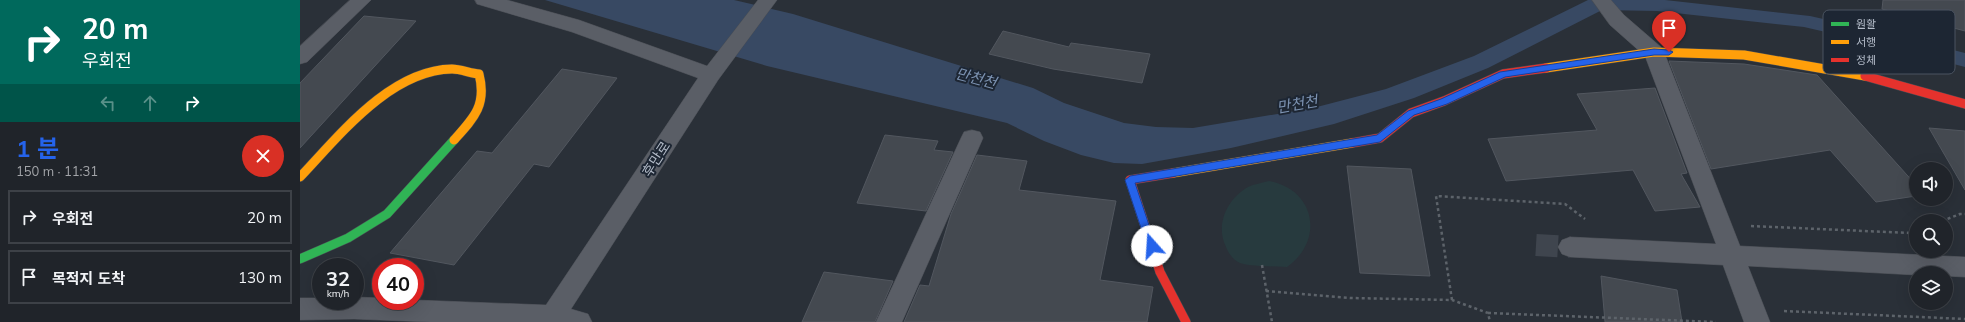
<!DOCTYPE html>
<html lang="ko">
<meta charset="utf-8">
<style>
body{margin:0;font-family:Mulish,"Noto Sans KR",sans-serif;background:#2d3036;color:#f1f3f6;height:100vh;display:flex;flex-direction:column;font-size:15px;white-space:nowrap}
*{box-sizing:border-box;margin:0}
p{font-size:13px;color:#a2a4a8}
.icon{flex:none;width:22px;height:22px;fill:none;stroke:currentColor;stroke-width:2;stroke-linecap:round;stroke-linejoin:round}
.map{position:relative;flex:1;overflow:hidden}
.details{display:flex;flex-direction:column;background:#20242a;width:300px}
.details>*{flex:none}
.banner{background:#00695c;color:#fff;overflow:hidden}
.fabs{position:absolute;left:1609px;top:162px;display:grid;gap:8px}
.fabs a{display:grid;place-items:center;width:44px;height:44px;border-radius:50%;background:#20242a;box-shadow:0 4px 16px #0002,0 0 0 1px #3d4147;font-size:20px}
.speed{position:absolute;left:12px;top:258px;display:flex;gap:8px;font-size:20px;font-weight:700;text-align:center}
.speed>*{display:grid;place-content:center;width:52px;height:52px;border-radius:50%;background:#20242a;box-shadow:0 4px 16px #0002,0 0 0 1px #3d4147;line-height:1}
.speed small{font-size:10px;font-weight:400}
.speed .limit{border:6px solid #d22;background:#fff;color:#111}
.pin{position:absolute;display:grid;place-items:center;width:34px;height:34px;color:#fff;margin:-41px -17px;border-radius:50% 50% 50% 0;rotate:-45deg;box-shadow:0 0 4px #0007}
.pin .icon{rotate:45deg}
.me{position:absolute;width:44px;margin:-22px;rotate:341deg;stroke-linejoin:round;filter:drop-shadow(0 0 3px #0008)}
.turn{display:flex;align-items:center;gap:14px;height:84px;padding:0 16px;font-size:18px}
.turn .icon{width:52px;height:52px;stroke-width:2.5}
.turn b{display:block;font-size:28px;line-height:34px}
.lanes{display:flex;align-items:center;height:38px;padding:0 16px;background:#0003;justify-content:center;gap:20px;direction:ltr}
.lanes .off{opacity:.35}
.round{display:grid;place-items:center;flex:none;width:42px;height:42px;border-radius:21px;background:#2d3036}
.headline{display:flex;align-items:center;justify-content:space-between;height:68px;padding:0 16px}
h1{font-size:24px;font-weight:700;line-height:30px;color:#2563eb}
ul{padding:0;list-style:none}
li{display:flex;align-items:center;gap:12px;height:54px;margin:0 8px 6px;padding:0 8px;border:2px solid #3d4147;border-radius:0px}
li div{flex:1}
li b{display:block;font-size:15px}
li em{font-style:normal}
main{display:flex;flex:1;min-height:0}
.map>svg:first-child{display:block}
.green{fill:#273a3e}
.water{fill:#384963}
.building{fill:#444950;stroke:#52575f}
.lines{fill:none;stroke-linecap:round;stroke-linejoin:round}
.street-tunnel{stroke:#3f454e;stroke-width:22;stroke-dasharray:22 11;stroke-linecap:butt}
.street-casing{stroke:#484c53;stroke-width:1}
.fast-casing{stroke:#484c53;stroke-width:10}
.slow-casing{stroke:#484c53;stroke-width:10}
.jam-casing{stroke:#484c53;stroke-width:10}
.path{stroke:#5d636a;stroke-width:2.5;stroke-dasharray:3 3;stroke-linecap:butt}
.street{fill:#5a5e66;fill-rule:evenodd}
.fast{stroke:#30b455;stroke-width:9}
.slow{stroke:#ff9f0a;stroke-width:9}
.jam{stroke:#e5322d;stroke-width:9}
.route{fill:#2563eb;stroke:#184099}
.labels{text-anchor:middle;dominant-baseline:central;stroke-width:4;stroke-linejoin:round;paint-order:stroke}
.street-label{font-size:14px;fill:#b4bcc9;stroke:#1d2633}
.water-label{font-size:15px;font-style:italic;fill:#7c92b1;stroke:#1d2633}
.key{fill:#1d2633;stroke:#4a5360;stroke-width:1}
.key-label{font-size:11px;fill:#b4bcc9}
</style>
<main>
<section class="details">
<div class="banner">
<div class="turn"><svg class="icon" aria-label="right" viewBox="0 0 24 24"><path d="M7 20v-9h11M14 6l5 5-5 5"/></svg><div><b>20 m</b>우회전</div></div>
<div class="lanes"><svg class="icon off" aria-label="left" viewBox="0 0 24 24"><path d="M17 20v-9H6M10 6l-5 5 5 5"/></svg><svg class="icon off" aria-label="ahead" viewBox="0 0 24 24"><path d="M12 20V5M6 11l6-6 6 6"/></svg><svg class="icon" aria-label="right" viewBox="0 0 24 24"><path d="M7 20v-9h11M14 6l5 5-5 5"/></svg></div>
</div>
<div class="headline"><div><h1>1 분</h1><p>150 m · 11:31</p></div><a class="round" style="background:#d93025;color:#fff"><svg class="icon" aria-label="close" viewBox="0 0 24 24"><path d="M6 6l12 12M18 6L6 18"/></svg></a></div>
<ul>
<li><svg class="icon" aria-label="right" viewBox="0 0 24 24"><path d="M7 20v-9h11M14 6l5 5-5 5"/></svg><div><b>우회전</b></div><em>20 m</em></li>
<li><svg class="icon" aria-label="arrive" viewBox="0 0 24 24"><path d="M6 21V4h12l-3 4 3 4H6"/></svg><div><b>목적지 도착</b></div><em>130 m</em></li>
</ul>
</section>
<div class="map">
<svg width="1665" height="322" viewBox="0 0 1665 322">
<rect width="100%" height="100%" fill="#2a3038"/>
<!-- green -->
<path class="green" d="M969,181C1015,189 1025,240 987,267C972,266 954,267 940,263C933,260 929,254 926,247C915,225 927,199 948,187C954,184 962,183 969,181Z"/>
<!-- water -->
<polygon class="water" points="245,0 434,0 493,14 733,88 764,103 824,123 856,127 893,128 1013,108 1086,89 1174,56 1288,0 1365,0 1510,16 1590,34 1665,53 1665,67 1578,44 1504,27 1357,11 1302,10 1188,68 1114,98 1034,124 931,148 842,164 814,163 781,155 744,141 707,123 467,66"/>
<!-- building -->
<g class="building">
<polygon points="1583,0 1665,0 1665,31 1582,9"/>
<polygon points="64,16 116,21 0,148 0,83"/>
<polygon points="703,31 769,47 771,43 850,54 842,83 753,69 689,54"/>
<polygon points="1369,61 1444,64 1517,75 1616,185 1616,196 1576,202 1530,150 1411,169"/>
<polygon points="262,69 317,78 249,167 234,164 154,265 90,253 177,151 192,153"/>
<polygon points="1355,88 1387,173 1381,174 1400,207 1355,211 1333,170 1206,181 1188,139 1297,130 1277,94"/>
<polygon points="1629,128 1665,131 1665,190"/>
<polygon points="585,135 638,141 634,150 653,152 626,211 557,203"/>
<polygon points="677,155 727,161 719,190 816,201 800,280 853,287 847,322 604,322 620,285 629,286 651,214"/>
<polygon points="1047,166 1111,169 1130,276 1060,273"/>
<polygon points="524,272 593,281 575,322 502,322"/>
<polygon points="1301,276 1377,290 1382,322 1305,322"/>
</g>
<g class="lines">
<!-- street-tunnel -->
<polyline class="street-tunnel" points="1236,245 1270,247"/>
<!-- street casing -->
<g class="street-casing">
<g id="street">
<polygon points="50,0 71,0 7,62 0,64 0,46"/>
<polygon points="175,0 207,0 279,20 407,66 458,0 477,0 418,80 271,309 288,314 292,322 130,322 54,319 0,320 0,298 21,298 21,301 55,301 55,297 81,298 81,301 115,301 115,300 246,305 398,78 272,32 177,4"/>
<polygon points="1292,0 1311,0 1324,15 1361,47 1364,52 1440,246 1665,257 1665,277 1646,276 1646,273 1616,273 1616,275 1448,266 1470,322 1444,322 1423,265 1270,257 1262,254 1258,247 1262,240 1270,237 1416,244 1345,56 1310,25"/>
<polygon points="672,130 680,132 683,138 602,322 576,322 661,138 664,132"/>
</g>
</g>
<!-- fast casing -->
<g class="fast-casing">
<polyline id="fast" points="0,259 48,238 87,214 154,140"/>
</g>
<!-- slow casing -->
<g class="slow-casing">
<g id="slow">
<polyline points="1246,68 1354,52 1444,55 1565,76"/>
<polyline points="873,173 1052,143"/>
<path d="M0,177C39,136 90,70 152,69C160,69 170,73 179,74C187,105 174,118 154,140"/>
</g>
</g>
<!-- jam casing -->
<g class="jam-casing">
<g id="jam">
<polyline points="1565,76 1665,104"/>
<polyline points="1052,143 1080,138 1111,113 1144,101 1203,74 1246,68"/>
<polyline points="873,173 830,180 860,272 886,322"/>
</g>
</g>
<!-- path -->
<g class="path">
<polyline points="1642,221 1660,214 1665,214"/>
<polyline points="1451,226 1610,233 1616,231"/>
<polyline points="962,265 972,322"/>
<polyline points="966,291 1051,298 1152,300 1188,313 1190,322"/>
<polyline points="1152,300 1136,196 1265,204 1285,219"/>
<polyline points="1484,311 1665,319"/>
<polyline points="1188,313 1416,322"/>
</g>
<!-- street -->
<use href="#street" class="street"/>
<!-- fast -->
<use href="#fast" class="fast"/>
<!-- slow -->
<use href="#slow" class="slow"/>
<!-- jam -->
<use href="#jam" class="jam"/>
</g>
<!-- route -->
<polygon class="route" points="1354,49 1369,50 1373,52 1369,55 1354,55 1205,77 1147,104 1114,115 1080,142 835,183 856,246 852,250 847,246 825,180 830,176 1077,135 1108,111 1141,99 1200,72"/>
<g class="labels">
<!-- street labels -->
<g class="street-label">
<text transform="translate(356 159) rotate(-57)">후만로</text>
</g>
<!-- water labels -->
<g class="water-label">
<text transform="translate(676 78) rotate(15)">만천천</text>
<text transform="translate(997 104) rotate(-10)">만천천</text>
</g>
</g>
<!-- legend -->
<rect x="1523" y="10" width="132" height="64" rx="6" class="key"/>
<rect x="1531" y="22" width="18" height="4" fill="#30b455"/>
<rect x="1531" y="40" width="18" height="4" fill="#ff9f0a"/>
<rect x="1531" y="58" width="18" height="4" fill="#e5322d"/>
<g class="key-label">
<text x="1556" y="28">원활</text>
<text x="1556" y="46">서행</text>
<text x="1556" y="64">정체</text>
</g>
</svg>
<div class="fabs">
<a><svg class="icon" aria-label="sound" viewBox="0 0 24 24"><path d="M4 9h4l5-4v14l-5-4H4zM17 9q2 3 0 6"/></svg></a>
<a><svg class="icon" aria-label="search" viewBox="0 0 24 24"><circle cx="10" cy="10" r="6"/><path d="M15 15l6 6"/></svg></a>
<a><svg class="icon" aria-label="layers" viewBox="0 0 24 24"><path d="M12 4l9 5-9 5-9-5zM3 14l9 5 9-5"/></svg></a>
</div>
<div class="speed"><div>32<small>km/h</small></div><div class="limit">40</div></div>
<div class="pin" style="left:1369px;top:52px;background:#d93025"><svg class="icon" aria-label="arrive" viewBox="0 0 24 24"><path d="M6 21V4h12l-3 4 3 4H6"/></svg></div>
<svg class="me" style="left:852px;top:246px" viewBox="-20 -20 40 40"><circle r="19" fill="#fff"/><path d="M0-13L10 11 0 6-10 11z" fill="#2563eb"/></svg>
</div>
</main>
